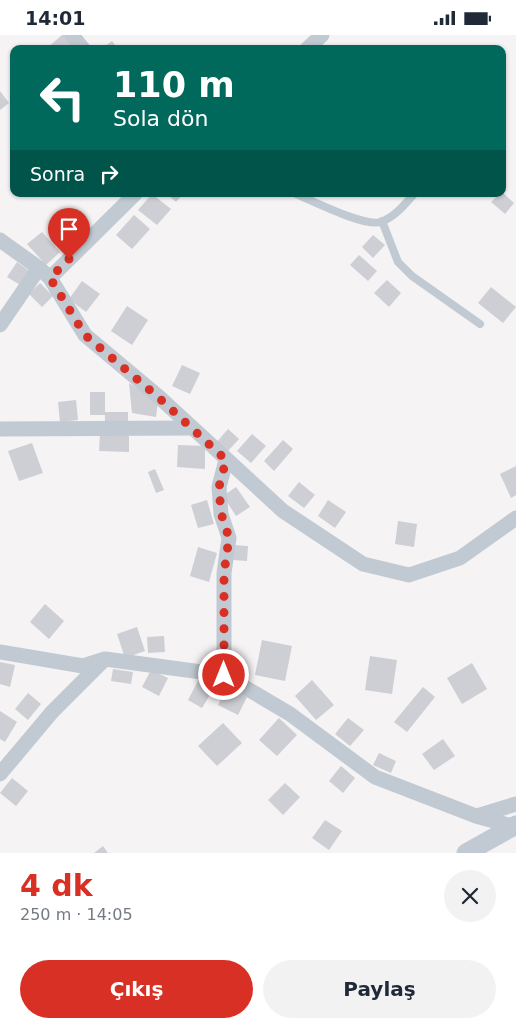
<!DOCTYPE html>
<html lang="tr">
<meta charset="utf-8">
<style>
body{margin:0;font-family:"DejaVu Sans",sans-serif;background:#f2f2f3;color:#1f2937;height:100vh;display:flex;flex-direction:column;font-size:19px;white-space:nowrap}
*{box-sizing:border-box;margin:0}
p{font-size:16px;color:#747a83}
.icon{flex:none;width:28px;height:28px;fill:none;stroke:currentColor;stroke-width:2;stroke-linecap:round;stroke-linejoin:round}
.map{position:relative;height:818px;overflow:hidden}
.sheet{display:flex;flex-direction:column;background:#fff;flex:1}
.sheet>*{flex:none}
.hud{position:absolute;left:10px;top:10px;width:496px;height:152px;border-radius:10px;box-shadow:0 1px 4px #0004;background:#00695c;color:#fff;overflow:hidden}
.pin{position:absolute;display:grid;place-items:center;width:42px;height:42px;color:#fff;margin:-51px -21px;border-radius:50% 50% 50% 0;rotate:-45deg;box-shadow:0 0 5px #0007}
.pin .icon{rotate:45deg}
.me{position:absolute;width:55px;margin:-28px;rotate:0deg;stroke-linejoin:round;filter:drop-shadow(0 0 4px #0008)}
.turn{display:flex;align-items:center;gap:18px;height:105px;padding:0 20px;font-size:22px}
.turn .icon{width:65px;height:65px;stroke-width:2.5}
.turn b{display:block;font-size:35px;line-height:42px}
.then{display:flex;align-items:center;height:48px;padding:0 20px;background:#0003;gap:10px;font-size:19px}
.round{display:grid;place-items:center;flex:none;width:52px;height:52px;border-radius:26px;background:#f2f2f3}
.overview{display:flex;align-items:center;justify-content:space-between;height:85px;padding:0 20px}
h1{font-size:30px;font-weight:600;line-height:38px;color:#d93025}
.button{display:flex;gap:10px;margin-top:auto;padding:10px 20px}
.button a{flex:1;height:58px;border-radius:30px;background:#d93025;color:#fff;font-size:20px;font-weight:600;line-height:58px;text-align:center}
.button a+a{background:#f2f2f3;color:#1f2937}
.status{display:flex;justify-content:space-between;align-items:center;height:35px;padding:0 25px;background:#fff;direction:ltr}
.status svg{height:14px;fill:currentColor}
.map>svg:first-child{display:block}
.building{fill:#cdcfd5}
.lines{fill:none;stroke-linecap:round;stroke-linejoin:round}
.service{stroke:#c1cad2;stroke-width:8}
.minor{stroke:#c1cad2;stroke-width:15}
.tertiary{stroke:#c1cad2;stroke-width:19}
.route{stroke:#d93025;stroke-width:9;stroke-dasharray:0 16.2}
</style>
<div class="status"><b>14:01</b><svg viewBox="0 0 49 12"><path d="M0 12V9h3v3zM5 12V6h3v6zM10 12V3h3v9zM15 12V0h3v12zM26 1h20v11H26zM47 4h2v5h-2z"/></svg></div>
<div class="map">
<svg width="516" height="818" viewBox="0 0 516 818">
<rect width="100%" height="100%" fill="#f5f3f3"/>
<!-- building -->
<g class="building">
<polygon points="62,0 65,0 77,14 46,14"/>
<polygon points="112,6 118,14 101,14"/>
<polygon points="0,56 9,68 0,75"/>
<polygon points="502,157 514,168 505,179 491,167"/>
<polygon points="152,159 171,174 157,190 138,175"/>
<polygon points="167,159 183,159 176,167"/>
<polygon points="134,180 150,194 132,214 116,200"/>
<polygon points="42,197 60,217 46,230 27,209"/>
<polygon points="373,200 385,210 373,223 362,212"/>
<polygon points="359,220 377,236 368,246 350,230"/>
<polygon points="17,227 31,237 22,251 7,242"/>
<polygon points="387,245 401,258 389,272 374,258"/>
<polygon points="82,246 100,259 86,277 69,264"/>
<polygon points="40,248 53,261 42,272 29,259"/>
<polygon points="491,252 516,272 503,288 478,268"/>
<polygon points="127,271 148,285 132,310 111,296"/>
<polygon points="182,330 200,338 190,359 172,351"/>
<polygon points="129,348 158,367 156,382 132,378"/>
<polygon points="90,357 105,357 105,377 128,377 128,386 105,387 105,380 90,380"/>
<polygon points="76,365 78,385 60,387 58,367"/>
<polygon points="228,394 239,404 227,417 216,408"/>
<polygon points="100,399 129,399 129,417 99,416"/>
<polygon points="252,399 266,411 251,428 237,416"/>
<polygon points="283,405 293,414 274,436 264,426"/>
<polygon points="32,408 43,438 19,446 8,416"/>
<polygon points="178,410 205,411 205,434 177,432"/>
<polygon points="516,431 516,460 511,463 500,439"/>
<polygon points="155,434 164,455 156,458 148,437"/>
<polygon points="299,447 315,460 304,473 288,461"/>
<polygon points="236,452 250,472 236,481 223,461"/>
<polygon points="207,465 214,489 198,493 191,470"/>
<polygon points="328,465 346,477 335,493 318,481"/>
<polygon points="398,486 417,489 414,512 395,509"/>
<polygon points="234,510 248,511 247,526 233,525"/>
<polygon points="198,512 217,518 209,547 190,541"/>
<polygon points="45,569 64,586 49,604 30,587"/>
<polygon points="137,592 145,616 125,623 117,599"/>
<polygon points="164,601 165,617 148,618 147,602"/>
<polygon points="262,605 292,611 285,646 255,640"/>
<polygon points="370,621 397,625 392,659 365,655"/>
<polygon points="0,627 15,630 10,652 0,649"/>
<polygon points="472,628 487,654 462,669 447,643"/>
<polygon points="113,634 133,637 131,649 111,646"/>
<polygon points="151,635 168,643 159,661 142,652"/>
<polygon points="199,644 214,653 202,673 188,665"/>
<polygon points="312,645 334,670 316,685 295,661"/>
<polygon points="227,651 247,662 238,680 218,670"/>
<polygon points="423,652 435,662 407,697 394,687"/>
<polygon points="28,658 41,669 28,685 15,674"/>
<polygon points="0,676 17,687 5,707 0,704"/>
<polygon points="279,683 297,700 277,721 259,705"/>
<polygon points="348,683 364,695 350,711 335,699"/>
<polygon points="223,688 242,708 217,731 198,711"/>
<polygon points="443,704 455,721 434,735 422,719"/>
<polygon points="379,718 396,726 391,738 373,730"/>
<polygon points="341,731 355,743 343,758 329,746"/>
<polygon points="12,743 28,756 16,771 0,758"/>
<polygon points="285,748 300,762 283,780 268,765"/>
<polygon points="325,785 342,796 329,815 312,803"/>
<polygon points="103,811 108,818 94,818"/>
</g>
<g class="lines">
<!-- service -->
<g class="service">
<path d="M296,159C313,166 364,192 381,187C395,182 405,169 414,159"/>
<polyline points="382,186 398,227 412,241 480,289"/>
</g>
<!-- minor -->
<g class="minor">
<polyline points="72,0 83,14"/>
<polyline points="307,14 322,0"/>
<polyline points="0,205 39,233"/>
<polyline points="50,243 85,300 159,362 283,476 363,529 409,540 460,523 516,483"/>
<polyline points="0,290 39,233 50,243 135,159"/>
<polyline points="0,394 191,393"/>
<polyline points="0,617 83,631 105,624 224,640 290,679 375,742 476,781 512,791"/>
<polyline points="224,640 224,538 229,503 221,479 219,452 226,425"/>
<polyline points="0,739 52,677 104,625"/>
<polyline points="477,781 516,769"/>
</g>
<!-- tertiary -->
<polyline class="tertiary" points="466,818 516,790"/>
</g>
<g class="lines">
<!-- route -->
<polyline class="route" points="69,224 50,243 85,300 158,362 226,425 219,452 221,478 229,503 224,538 224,640"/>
</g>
</svg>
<div class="pin" style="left:69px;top:224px;background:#d93025"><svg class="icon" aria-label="arrive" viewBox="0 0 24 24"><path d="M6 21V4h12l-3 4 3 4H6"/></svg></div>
<svg class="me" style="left:224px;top:640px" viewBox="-20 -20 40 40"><circle r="17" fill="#d93025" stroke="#fff" stroke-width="3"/><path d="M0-11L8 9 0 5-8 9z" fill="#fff"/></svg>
<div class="hud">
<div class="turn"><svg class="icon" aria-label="left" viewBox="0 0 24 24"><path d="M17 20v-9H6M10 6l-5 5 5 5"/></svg><div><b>110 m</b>Sola dön</div></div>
<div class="then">Sonra<svg class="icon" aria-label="right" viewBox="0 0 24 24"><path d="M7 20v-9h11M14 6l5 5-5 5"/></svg></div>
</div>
</div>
<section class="sheet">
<div class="overview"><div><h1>4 dk</h1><p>250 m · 14:05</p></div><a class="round"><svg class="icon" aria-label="close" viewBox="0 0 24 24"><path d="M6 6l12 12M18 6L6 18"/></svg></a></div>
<div class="button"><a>Çıkış</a><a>Paylaş</a></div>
</section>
